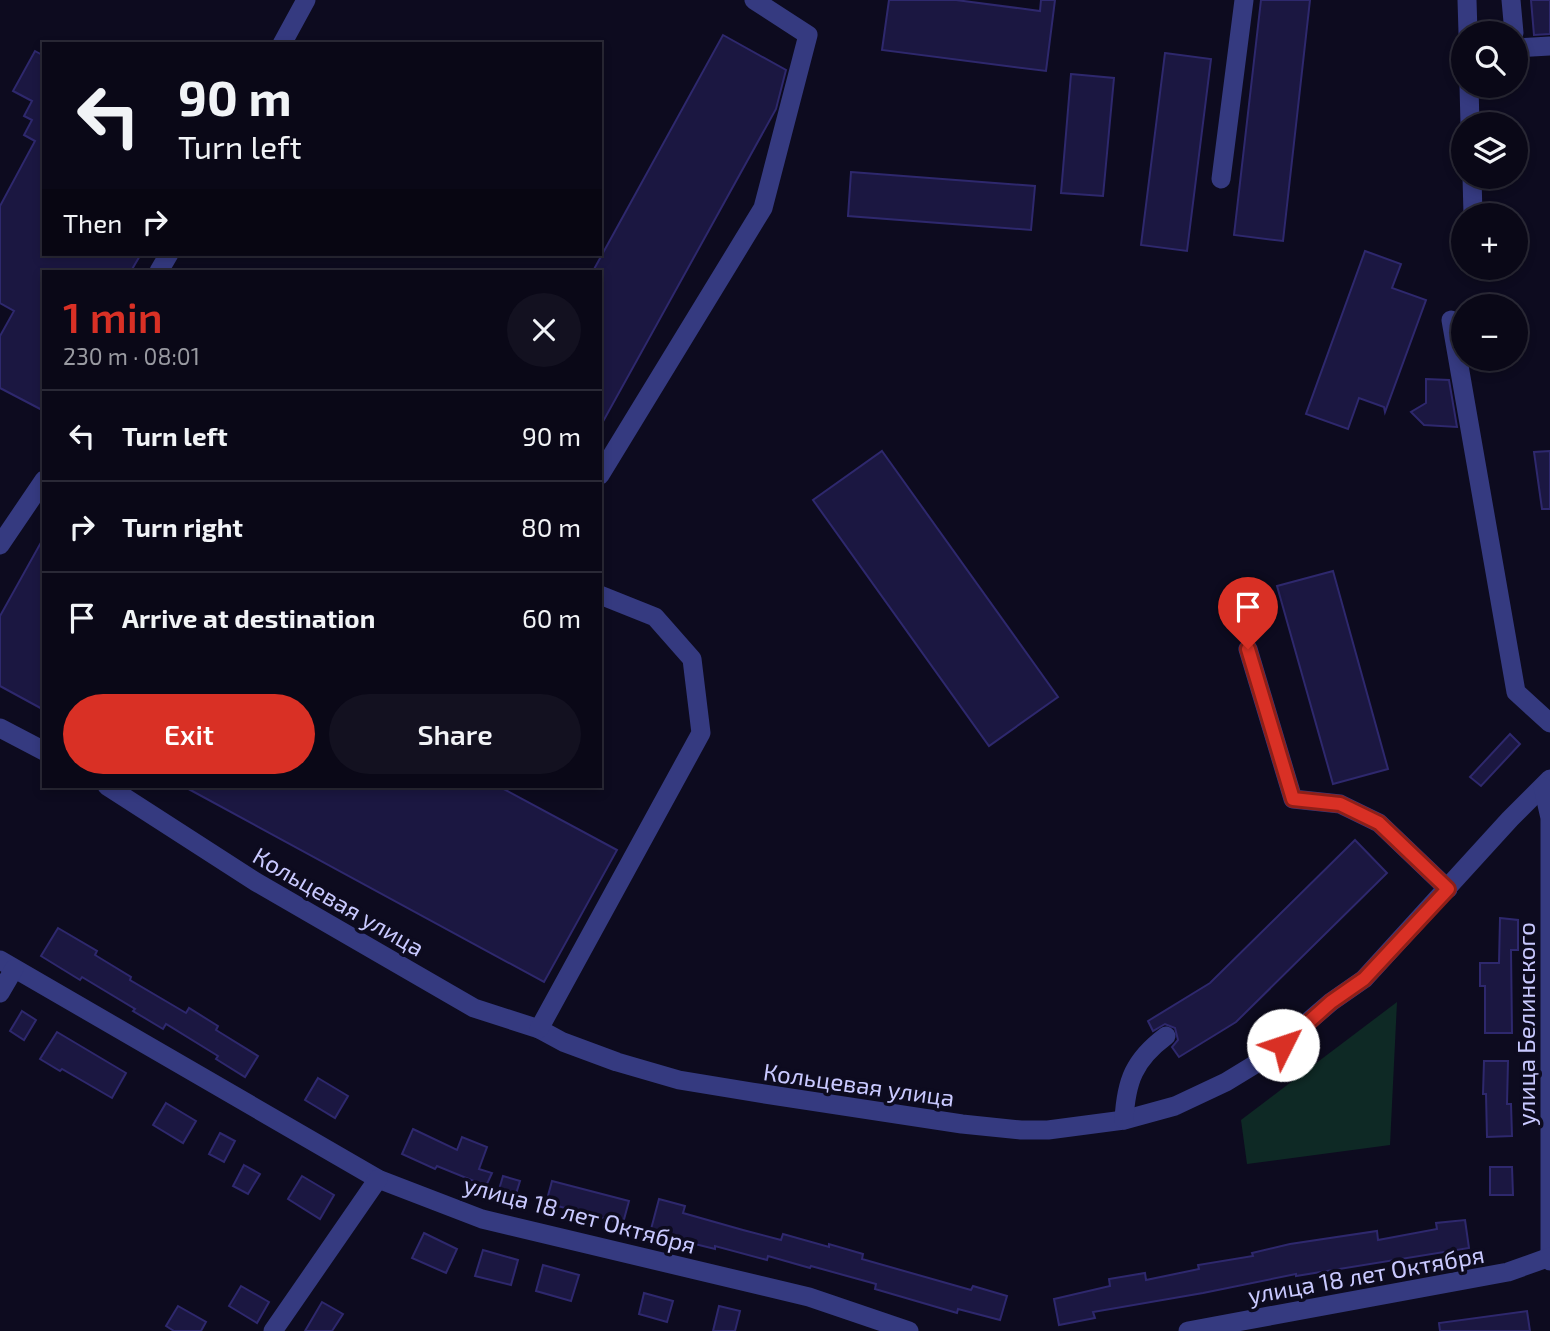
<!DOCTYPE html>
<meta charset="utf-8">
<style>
body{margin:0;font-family:"Exo 2",sans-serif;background:#131120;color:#f1f3f6;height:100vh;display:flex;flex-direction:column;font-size:26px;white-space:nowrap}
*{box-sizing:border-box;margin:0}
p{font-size:23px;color:#999aa1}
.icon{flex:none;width:38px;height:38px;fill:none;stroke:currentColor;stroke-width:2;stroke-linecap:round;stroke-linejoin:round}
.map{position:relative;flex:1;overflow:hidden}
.sheet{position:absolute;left:42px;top:270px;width:560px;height:518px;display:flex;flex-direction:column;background:#0a0817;border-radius:0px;box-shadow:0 4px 10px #0003,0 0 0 2px #2a2936}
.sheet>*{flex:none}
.top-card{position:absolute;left:42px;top:42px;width:560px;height:214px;border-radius:0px;box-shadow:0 4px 10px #0003,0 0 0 2px #2a2936;background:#0a0817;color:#f1f3f6;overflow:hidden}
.tools{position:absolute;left:1451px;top:21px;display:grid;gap:14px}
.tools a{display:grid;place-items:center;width:77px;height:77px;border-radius:50%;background:#0a0817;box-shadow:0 4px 10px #0003,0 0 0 2px #2a2936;font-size:35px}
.pin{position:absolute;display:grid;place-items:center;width:60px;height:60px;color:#fff;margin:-72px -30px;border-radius:50% 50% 50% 0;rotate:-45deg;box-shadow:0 0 7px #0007}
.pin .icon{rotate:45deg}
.me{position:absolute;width:77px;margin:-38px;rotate:49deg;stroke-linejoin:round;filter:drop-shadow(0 0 5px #0008)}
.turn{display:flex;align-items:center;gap:24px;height:147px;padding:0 21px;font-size:32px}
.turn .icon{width:91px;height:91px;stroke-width:2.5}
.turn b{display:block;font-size:49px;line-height:60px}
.then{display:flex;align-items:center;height:66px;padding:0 21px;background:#0003;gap:14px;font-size:26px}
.round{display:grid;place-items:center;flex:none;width:74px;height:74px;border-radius:37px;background:#131120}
.summary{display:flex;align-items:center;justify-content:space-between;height:119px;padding:0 21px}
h1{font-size:42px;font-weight:600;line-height:52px;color:#d93025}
.cta{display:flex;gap:14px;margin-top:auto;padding:14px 21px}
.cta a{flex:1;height:80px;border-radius:42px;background:#d93025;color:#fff;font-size:28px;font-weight:600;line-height:80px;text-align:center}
.cta a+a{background:#131120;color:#f1f3f6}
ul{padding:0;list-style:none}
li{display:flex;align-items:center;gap:21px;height:91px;padding:0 21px;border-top:2px solid #2a2936}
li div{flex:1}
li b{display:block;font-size:26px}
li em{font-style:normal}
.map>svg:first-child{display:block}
.green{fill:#0e2925}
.building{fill:#1b1741;stroke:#2e286d;stroke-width:2}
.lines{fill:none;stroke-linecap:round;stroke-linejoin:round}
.minor{stroke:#353a80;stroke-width:19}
.route-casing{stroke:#8d1f18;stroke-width:18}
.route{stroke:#d93025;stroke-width:12}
.labels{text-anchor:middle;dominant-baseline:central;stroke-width:7;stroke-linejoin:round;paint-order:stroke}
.street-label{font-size:24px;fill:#c9c9ff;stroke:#0d0b1f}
</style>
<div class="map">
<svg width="1550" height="1331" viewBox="0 0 1550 1331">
<rect width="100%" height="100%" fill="#0d0b1f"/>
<!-- green -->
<polygon class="green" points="1397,1002 1390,1145 1247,1164 1241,1120"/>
<!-- building -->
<g class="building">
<polygon points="889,0 956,0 1040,11 1041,0 1055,0 1046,71 882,50"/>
<polygon points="1261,0 1310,0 1283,241 1234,235"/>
<polygon points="1531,0 1550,0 1550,34 1534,35"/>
<polygon points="723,35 786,70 776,109 600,427 600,271 593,271"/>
<polygon points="35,51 44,56 44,254 141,254 131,271 44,271 44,411 0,388 0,336 14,311 0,303 0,206 35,141 24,135 32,120 24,116 32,101 13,91"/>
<polygon points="1165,53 1211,59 1187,251 1141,245"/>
<polygon points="1071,74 1114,78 1103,196 1061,193"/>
<polygon points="851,172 1035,186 1031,230 848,216"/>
<polygon points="1365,251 1401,264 1392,288 1426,300 1385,412 1384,407 1359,398 1348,429 1306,414"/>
<polygon points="1426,379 1449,380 1457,427 1424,425 1411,412 1426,403"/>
<polygon points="882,451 1058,697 989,746 813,500"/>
<polygon points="1550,451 1550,509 1542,509 1534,452"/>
<polygon points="44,537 44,710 0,686 0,616"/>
<polygon points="1333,571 1388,769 1333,784 1277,586"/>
<polygon points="1510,734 1520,744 1481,786 1470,777"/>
<polygon points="183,786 498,786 617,850 544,982"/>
<polygon points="1355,840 1387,873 1236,1022 1179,1057 1172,1047 1178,1040 1175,1028 1165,1024 1153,1031 1148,1021 1210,983"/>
<polygon points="1500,918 1518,920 1518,950 1511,950 1512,1033 1485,1033 1485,986 1480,986 1480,963 1499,963"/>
<polygon points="58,928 97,951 95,955 131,977 130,980 186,1013 189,1008 218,1026 216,1030 258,1056 245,1077 216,1059 218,1056 166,1024 163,1029 133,1011 135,1009 82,977 80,980 41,956"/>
<polygon points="22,1011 36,1020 24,1040 10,1031"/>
<polygon points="57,1032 126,1073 112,1098 62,1069 60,1071 40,1059"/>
<polygon points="1484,1061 1508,1061 1507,1104 1511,1104 1512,1136 1487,1137 1486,1094 1483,1094"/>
<polygon points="318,1078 348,1096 335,1118 305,1100"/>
<polygon points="166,1103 196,1121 183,1143 153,1125"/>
<polygon points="413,1129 457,1150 462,1137 487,1147 479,1169 492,1173 486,1186 437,1166 435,1169 402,1154"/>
<polygon points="220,1133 235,1141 224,1162 209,1154"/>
<polygon points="244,1165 260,1174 248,1194 233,1186"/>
<polygon points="1490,1167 1512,1167 1513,1195 1490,1195"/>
<polygon points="302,1176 334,1195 320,1219 288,1199"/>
<polygon points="503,1176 520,1181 515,1197 498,1193"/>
<polygon points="552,1181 629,1201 623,1223 546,1203"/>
<polygon points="659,1199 685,1206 683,1213 743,1230 781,1240 783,1234 829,1247 829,1244 863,1254 862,1259 971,1290 973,1286 1007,1296 1000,1320 958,1309 957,1313 875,1289 876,1284 811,1266 810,1268 768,1256 767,1260 715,1246 715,1249 650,1233"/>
<polygon points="1465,1220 1469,1248 1296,1276 1296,1274 1203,1293 1093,1312 1095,1318 1059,1325 1054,1299 1110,1286 1109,1279 1145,1273 1146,1280 1199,1269 1198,1265 1253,1256 1252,1253 1290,1244 1377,1231 1378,1240 1437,1229 1436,1223"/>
<polygon points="424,1233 457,1249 446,1273 412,1258"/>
<polygon points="483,1250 518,1260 511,1285 475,1276"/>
<polygon points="543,1265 579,1275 571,1301 536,1291"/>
<polygon points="241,1286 269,1302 257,1323 229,1306"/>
<polygon points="644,1293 673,1301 667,1322 639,1314"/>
<polygon points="322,1302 343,1314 332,1331 305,1331"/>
<polygon points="178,1306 206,1322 201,1331 174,1331 166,1326"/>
<polygon points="719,1306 740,1311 735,1331 713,1331"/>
<polygon points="1527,1311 1530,1331 1440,1331 1439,1323"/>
</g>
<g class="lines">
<!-- minor -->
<g class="minor">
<polyline points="1467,0 1468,33"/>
<polyline points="1511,0 1514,33"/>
<polyline points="282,44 306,0"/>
<polyline points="1516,48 1550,46"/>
<polyline points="1469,86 1470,124"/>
<polyline points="1472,177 1473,215"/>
<polyline points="1221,179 1244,0"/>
<polyline points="159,271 169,254"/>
<polyline points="1451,320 1516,692 1550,723"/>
<polyline points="600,475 763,208 808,35 754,0"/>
<polyline points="0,545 44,480"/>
<polyline points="1248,649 1293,799 1340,804 1379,823 1448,889"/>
<polyline points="0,728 44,751"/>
<polyline points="107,786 256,882 474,1008 539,1029 563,1042 617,1062 679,1080 752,1092 962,1124 1021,1130 1048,1130 1124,1120 1175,1106 1226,1082 1267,1057 1331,1002 1364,979 1510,819 1550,779"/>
<polyline points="1543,787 1550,818 1550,1261"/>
<polyline points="0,960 378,1179 482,1219 809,1297 909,1331"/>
<polyline points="0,993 14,969"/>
<polyline points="539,1029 701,733 692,659 655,617 600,595"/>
<path d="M1124,1120C1126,1081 1134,1060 1166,1036"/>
<polyline points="273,1331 378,1179"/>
<polyline points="1188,1331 1508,1272 1550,1257"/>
</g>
</g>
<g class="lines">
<!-- route casing -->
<g class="route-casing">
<polyline id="route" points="1248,649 1293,799 1340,804 1379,823 1448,889 1364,979 1331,1002 1283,1045"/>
</g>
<!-- route -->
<use href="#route" class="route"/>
</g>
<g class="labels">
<!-- street labels -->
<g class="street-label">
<text transform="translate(339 901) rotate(30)">Кольцевая улица</text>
<text transform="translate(1525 1024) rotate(-90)">улица Белинского</text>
<text transform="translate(859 1084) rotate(8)">Кольцевая улица</text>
<text transform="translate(580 1214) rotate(15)">улица 18 лет Октября</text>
<text transform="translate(1366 1274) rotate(-10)">улица 18 лет Октября</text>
</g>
</g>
</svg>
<div class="tools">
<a><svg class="icon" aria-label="search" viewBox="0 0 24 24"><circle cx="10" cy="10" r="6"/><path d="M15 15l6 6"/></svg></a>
<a><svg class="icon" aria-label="layers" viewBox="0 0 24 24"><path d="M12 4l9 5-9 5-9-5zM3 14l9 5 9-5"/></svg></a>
<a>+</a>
<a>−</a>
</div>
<div class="pin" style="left:1248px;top:649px;background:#d93025"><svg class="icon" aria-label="arrive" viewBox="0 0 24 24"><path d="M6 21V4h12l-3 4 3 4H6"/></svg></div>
<svg class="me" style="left:1283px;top:1045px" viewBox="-20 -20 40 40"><circle r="19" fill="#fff"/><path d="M0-13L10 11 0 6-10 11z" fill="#d93025"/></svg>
<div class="top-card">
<div class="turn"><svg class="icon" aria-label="left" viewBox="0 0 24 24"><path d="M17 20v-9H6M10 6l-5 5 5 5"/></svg><div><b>90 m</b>Turn left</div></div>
<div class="then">Then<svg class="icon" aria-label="right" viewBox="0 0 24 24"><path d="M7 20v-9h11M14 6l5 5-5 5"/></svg></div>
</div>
<section class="sheet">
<div class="summary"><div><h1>1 min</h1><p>230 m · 08:01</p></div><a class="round"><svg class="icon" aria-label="close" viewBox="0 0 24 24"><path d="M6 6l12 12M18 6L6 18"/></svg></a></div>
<ul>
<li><svg class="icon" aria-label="left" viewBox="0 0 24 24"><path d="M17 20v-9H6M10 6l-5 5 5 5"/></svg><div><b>Turn left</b></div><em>90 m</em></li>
<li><svg class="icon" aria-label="right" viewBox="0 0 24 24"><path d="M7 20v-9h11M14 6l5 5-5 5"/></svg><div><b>Turn right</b></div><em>80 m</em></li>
<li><svg class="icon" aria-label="arrive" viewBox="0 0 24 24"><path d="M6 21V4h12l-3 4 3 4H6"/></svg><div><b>Arrive at destination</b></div><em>60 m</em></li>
</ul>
<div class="cta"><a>Exit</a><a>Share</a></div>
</section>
</div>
